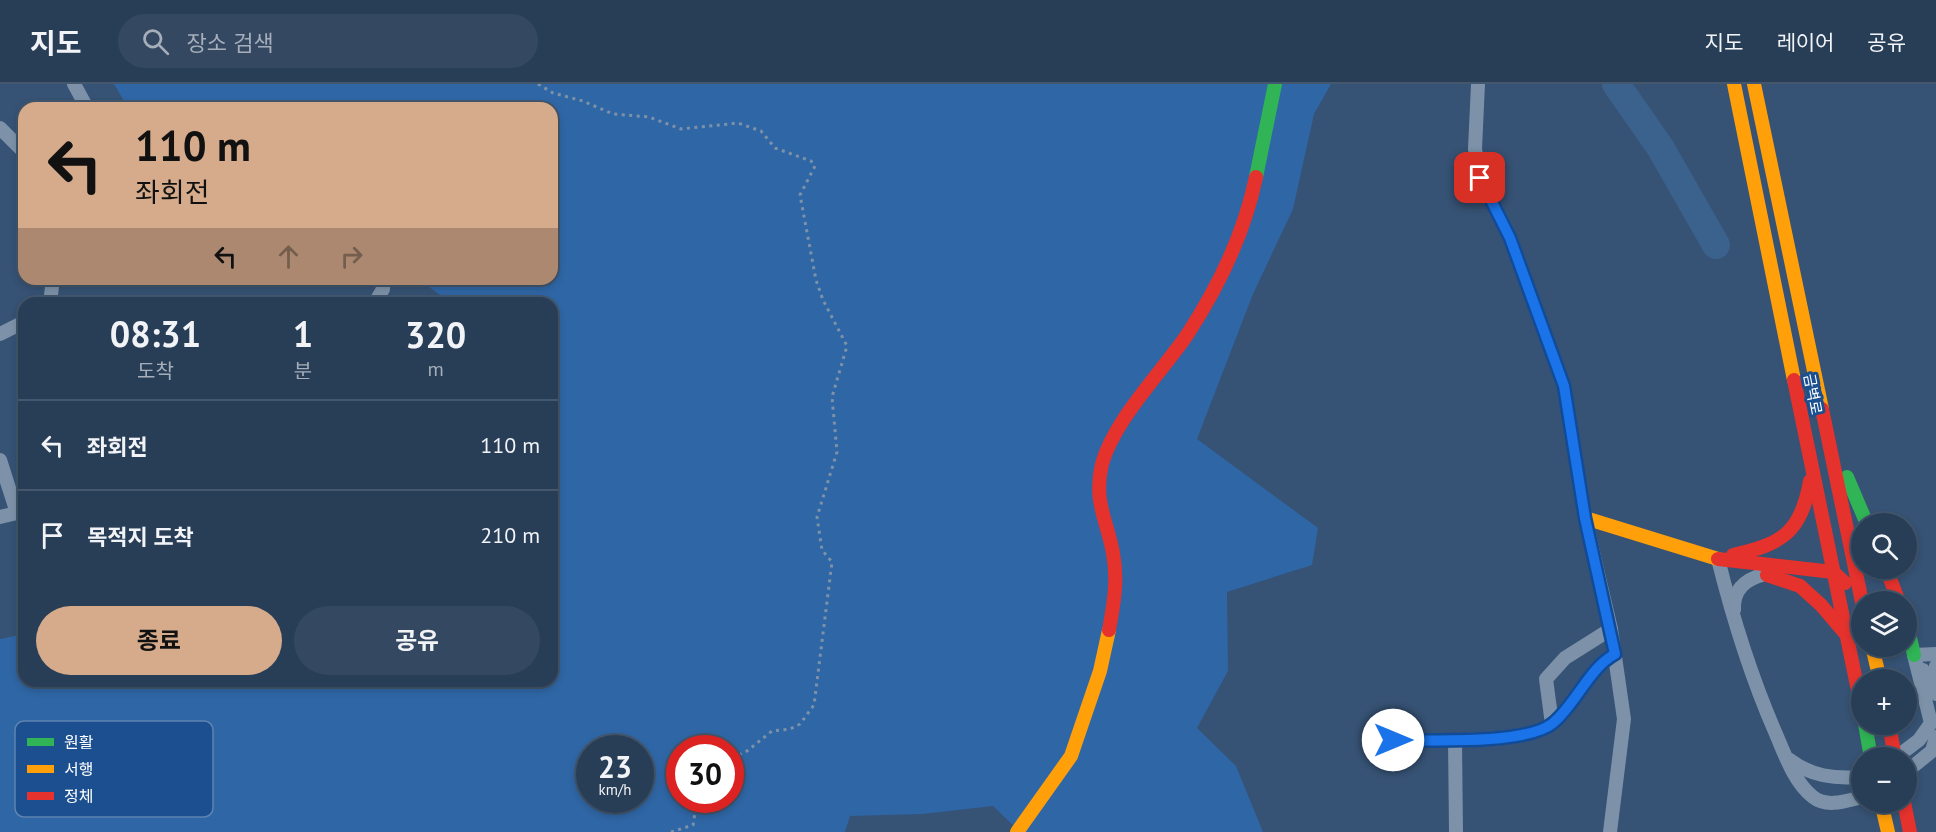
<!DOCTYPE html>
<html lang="ko">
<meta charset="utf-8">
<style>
body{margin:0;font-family:"PT Sans","Noto Sans KR",sans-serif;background:#344961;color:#f1f3f6;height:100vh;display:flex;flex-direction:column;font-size:22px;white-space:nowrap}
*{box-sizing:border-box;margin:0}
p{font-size:20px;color:#a5aeba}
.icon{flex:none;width:33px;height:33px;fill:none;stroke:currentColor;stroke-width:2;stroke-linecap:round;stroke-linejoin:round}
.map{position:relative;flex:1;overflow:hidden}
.details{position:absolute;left:18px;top:213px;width:540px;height:390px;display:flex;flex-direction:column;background:#283e57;border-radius:18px;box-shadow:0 3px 9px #0003,0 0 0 2px #44576d}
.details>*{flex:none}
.banner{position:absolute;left:18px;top:18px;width:540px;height:183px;border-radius:18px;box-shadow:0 3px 9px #0003,0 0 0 2px #44576d;background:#d6ab8b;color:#111;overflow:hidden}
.buttons{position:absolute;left:1851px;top:429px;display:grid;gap:12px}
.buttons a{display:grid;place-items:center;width:66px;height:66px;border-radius:50%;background:#283e57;box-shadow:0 3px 9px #0003,0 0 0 2px #44576d;font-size:30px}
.speed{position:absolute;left:576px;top:651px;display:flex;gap:12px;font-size:30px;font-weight:700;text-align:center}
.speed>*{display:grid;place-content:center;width:78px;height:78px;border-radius:50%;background:#283e57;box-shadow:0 3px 9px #0003,0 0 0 2px #44576d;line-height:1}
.speed small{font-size:15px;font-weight:400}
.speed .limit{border:9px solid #d22;background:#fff;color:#111}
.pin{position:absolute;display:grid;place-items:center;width:51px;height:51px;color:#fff;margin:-26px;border-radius:12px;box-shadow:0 3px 9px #0006}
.me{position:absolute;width:66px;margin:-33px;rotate:90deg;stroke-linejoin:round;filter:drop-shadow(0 0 4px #0008)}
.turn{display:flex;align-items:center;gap:21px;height:126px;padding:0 18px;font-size:27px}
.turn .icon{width:78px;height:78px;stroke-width:2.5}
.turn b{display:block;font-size:42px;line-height:51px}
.lanes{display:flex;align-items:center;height:57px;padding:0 18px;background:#0003;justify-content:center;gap:30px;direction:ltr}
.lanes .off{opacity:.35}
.eta{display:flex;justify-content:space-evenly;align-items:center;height:102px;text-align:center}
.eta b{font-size:36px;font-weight:700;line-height:42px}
.action{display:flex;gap:12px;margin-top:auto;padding:12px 18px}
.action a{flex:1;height:69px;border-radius:36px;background:#d6ab8b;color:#111;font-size:24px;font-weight:700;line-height:69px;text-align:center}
.action a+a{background:#344961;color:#f1f3f6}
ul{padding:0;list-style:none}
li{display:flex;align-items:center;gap:18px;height:90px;padding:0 18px;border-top:2px solid #44576d}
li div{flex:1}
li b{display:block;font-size:22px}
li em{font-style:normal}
header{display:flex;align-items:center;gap:36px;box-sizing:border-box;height:84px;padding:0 30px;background:#283e57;border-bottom:2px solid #44576d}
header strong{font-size:28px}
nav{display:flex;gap:33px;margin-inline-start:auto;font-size:21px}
.search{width:420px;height:54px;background:#344961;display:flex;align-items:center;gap:15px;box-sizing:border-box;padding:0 21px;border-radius:33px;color:#a5aeba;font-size:22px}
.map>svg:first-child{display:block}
.green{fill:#2f66a5;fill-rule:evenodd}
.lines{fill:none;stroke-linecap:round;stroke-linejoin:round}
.river{stroke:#3b618d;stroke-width:28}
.path{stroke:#7d92a8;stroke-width:3;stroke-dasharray:3 4.5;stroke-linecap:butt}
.street{stroke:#7d92a8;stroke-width:14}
.fast{stroke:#30b455;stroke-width:14}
.slow{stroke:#ff9f0a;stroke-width:14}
.jam{stroke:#e5322d;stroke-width:14}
.route-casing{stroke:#114b97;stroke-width:15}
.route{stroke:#1a73e8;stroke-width:10}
.labels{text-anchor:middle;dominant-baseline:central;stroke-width:6;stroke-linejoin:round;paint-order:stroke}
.street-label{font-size:15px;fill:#fff;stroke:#1b4f8f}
.key{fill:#1b4f8f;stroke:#5f84b1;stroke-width:1.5}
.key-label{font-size:16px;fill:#fff}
</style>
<header>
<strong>지도</strong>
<div class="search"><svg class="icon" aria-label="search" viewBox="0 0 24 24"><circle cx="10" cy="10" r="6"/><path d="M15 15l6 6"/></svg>장소 검색</div>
<nav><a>지도</a><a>레이어</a><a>공유</a></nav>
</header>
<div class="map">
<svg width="1936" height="748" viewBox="0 0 1936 748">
<rect width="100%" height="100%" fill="#365274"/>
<!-- green -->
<path class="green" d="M114,0H1331L1314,30L1293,125L1253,210L1197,355L1318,444L1312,481L1227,508L1228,587L1197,644L1236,682L1263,748H1020L993,722L923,730L850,732L845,748H0V555L24,550V597H552V219H451L418,195H552V24H128ZM590,664H640V716H590ZM680,664H730V716H680Z"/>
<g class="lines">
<!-- river -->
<polyline class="river" points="1616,0 1660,63 1716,161"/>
<!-- path -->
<g class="path">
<polyline points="538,0 553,9 583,17 613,30 649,33 681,45 738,39 761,47 775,64 811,77 815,82 800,111 816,196 823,216 847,262 832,313 837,368 817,433 822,466 832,478 814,621 800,640 790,645 772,647 747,667 730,675"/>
<polyline points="671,748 693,741 697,716"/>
</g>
<!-- street -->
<g class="street">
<polyline points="74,0 87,24"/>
<polyline points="1478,0 1475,65 1480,94 1510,154 1564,302 1585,434 1611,545 1624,635 1610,748"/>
<polyline points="0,44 24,68"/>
<polyline points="50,219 53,195"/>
<polyline points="375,219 383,205 384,195"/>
<polyline points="0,250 24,238"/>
<polyline points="0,376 17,429 0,433"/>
<path d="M1718,475C1733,535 1751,593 1776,650C1785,671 1794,698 1813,713C1827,724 1846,717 1862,713"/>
<path d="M1734,526C1733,505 1746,495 1765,490"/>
<polyline points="1914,571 1936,570"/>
<polyline points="1936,582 1934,593 1936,603"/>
<polyline points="1923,586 1936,610"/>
<polyline points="1552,640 1546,595 1565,574 1611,545"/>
<path d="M1393,656C1429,656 1527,661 1553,639C1577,619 1588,585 1615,570"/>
<polyline points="1455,656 1456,748"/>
<polyline points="1898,672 1919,656 1931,639 1914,571"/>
<path d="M1790,676C1811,692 1834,695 1860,693"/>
<polyline points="1906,688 1932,667 1936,653"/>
</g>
<!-- fast -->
<g class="fast">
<polyline points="1256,93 1275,0"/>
<polyline points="1847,393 1867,440"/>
<polyline points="1906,536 1914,571"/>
<polyline points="1865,640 1871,674"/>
</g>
<!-- slow -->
<g class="slow">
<polyline points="1734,0 1794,296"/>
<polyline points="1754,0 1822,325"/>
<polyline points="1585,434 1718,475"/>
<polyline points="1872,562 1880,596"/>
<polyline points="1881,718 1888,748"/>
<polyline points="1017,748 1071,672 1100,587 1109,546"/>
</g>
<!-- jam -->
<g class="jam">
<polyline points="1794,296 1862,626"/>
<polyline points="1822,325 1862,518"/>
<path d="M1733,471C1782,460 1801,449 1810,397"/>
<polyline points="1718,475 1833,488 1845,499"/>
<polyline points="1886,484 1899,518"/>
<polyline points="1767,491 1800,502 1821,521 1844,548"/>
<path d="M1109,546C1114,519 1118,496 1113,469C1107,436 1093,417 1102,380C1114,336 1161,289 1187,251C1219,202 1244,151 1256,93"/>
<polyline points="1889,640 1895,674"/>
<polyline points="1904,718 1910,748"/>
</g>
</g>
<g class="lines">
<!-- route casing -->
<g class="route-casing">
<path id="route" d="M1393,656C1429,656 1527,661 1553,639C1577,619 1588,585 1615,570L1585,434L1564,302L1510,154L1480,94"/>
</g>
<!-- route -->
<use href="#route" class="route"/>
</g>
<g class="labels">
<!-- street labels -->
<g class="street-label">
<text transform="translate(1813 310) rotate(79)">금벽로</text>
</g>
</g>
<!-- legend -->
<rect x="15" y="637" width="198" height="96" rx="9" class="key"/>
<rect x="27" y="654" width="27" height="8" fill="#30b455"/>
<rect x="27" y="681" width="27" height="8" fill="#ff9f0a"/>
<rect x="27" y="708" width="27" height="8" fill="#e5322d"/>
<g class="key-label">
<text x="64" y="664">원활</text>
<text x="64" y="691">서행</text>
<text x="64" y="718">정체</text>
</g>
</svg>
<div class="buttons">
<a><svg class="icon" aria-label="search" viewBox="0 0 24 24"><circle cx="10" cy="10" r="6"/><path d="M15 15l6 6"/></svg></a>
<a><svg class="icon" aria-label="layers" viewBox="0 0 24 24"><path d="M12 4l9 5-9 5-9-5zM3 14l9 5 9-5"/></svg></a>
<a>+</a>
<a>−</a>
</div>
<div class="speed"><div>23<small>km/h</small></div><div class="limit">30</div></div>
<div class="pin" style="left:1480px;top:94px;background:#d93025"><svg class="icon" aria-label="arrive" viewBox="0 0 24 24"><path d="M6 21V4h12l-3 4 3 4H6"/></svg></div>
<svg class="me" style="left:1393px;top:656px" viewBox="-20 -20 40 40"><circle r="19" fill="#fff"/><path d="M0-13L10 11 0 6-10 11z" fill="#1a73e8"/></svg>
<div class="banner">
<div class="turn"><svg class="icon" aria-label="left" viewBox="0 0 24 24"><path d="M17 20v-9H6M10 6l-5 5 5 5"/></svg><div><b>110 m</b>좌회전</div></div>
<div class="lanes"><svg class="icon" aria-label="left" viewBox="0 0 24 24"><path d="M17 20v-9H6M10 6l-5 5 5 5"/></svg><svg class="icon off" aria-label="ahead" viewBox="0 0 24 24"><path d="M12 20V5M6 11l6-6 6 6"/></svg><svg class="icon off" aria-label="right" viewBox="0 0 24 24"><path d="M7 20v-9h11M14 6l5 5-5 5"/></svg></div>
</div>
<section class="details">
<div class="eta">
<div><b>08:31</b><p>도착</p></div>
<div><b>1</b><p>분</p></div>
<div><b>320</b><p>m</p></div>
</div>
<ul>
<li><svg class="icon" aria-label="left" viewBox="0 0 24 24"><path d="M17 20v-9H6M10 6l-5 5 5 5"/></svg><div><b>좌회전</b></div><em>110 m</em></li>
<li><svg class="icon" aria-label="arrive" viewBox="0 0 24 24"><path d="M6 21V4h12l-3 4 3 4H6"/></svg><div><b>목적지 도착</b></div><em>210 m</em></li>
</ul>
<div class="action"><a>종료</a><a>공유</a></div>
</section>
</div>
